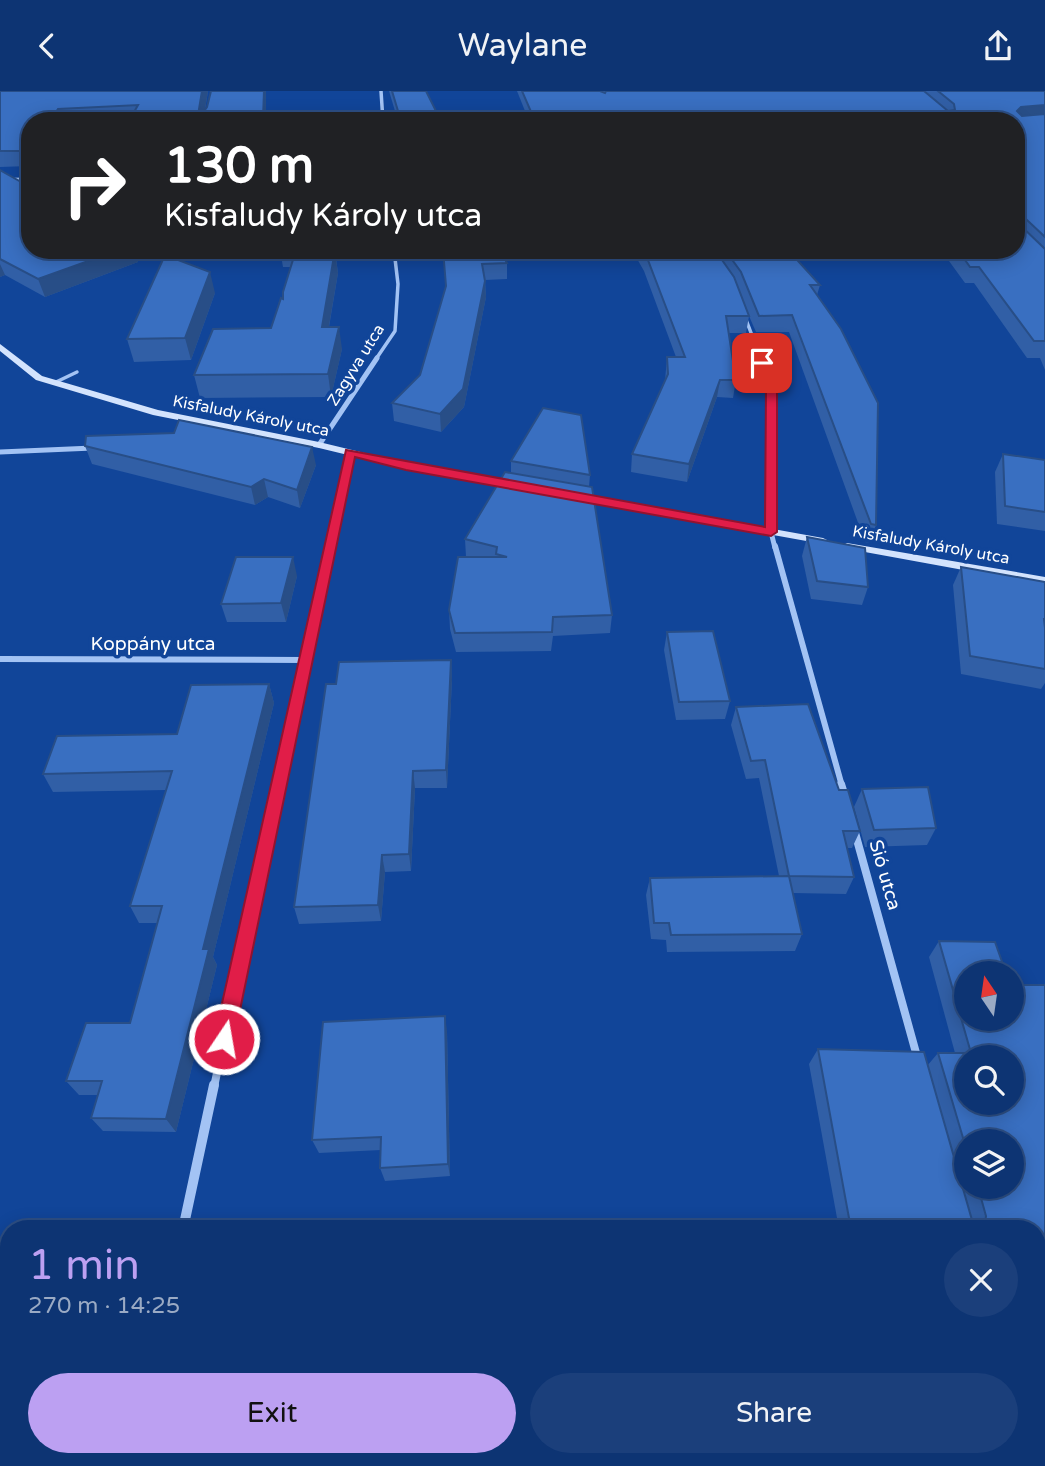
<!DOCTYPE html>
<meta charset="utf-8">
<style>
body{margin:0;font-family:"Varela Round",sans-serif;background:#1b3f7b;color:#f1f3f6;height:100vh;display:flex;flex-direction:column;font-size:26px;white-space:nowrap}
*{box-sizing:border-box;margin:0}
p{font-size:23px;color:#9aaac4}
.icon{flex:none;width:38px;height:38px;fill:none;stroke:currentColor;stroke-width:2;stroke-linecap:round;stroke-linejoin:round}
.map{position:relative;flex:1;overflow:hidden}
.details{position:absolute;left:0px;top:1129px;width:1046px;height:247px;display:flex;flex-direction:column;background:#0d3473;border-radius:28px 28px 0 0;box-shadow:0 4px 18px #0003,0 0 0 2px #2d4f85}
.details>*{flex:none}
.banner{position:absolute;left:21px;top:21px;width:1004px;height:147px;border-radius:28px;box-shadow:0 4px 18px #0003,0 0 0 2px #2d4f85;background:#202124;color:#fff;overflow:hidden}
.needle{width:46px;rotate:347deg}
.buttons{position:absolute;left:954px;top:870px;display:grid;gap:14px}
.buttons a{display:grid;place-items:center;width:70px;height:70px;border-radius:50%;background:#0d3473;box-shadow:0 4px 18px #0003,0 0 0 2px #2d4f85;font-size:35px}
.pin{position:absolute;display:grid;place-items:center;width:60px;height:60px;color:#fff;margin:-30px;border-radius:14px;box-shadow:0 4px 10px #0006}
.me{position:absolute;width:77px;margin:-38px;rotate:12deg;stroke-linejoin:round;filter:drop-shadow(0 0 5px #0008)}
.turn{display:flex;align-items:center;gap:24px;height:147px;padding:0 28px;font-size:32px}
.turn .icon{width:91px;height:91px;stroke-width:2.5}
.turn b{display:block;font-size:49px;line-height:60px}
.round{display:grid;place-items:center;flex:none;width:74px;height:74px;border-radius:37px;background:#1b3f7b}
.summary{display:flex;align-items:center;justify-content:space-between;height:119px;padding:0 28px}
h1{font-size:42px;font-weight:600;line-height:52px;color:#bca0f2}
.cta{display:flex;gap:14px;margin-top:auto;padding:14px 28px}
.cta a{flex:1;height:80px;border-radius:42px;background:#bca0f2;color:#111;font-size:28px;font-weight:600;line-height:80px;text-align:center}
.cta a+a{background:#1b3f7b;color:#f1f3f6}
header{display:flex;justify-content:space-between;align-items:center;height:91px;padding:0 28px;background:#0d3473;font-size:32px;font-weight:600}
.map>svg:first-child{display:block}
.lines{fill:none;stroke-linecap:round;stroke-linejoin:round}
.lane{stroke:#a3c3f4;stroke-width:3.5}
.street-far4{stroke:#a3c3f4;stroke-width:3.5}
.street-far3{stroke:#a3c3f4;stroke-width:5}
.street-far2{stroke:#a3c3f4;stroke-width:6}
.street-far1{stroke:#a3c3f4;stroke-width:8}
.street{stroke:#a3c3f4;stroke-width:10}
.secondary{fill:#d3e3fd;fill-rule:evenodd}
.wall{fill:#315fa6;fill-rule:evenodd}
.shaded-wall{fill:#284e87}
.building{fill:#396fc1;stroke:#284e87;stroke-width:2;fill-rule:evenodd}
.route{fill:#e11d48;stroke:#92132f;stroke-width:2}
.labels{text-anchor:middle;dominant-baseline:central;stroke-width:7;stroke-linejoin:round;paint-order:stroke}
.far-street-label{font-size:16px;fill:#fff;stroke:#114599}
.street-label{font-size:19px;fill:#fff;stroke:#114599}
</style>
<header><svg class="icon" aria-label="back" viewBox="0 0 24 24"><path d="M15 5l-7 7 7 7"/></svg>Waylane<svg class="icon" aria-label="share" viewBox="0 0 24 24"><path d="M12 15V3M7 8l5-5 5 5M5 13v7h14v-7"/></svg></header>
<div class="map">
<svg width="1045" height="1375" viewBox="0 0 1045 1375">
<rect width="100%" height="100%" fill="#114599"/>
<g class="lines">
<!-- lane -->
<polyline class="lane" points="54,292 77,281"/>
<!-- street-far4 -->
<g class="street-far4">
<polyline points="381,0 383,30"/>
<polyline points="0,89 30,88"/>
<polyline points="745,226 761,268"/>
<polyline points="376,268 395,240 398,193 394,159"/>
</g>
<!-- street-far3 -->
<g class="street-far3">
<polyline points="760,267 771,296 771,441 775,457"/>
<polyline points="319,354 377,267"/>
<polyline points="0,361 93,357"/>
<polyline points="330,457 350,362"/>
</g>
<!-- street-far2 -->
<g class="street-far2">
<polyline points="775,455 842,695"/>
<polyline points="0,568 305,569"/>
<polyline points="278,695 330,455"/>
</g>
<!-- street-far1 -->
<g class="street-far1">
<polyline points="841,693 845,706"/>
<polyline points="854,738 918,969"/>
<polyline points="214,996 279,693"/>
</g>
<!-- street -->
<polyline class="street" points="183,1138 214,994"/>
<!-- secondary -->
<g class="secondary">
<polygon points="0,253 42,285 158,319 319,351 406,372 517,392 522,395 517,398 406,378 319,357 153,324 36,289 0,260"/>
<polygon points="578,403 823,447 829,450 823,453 574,408 574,404"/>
<polygon points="847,452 1045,486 1045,494 843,457 841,455"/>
</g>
</g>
<!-- wall -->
<g class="wall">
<polygon points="0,0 208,0 205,19 266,0 266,30 129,30 130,29 30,30 30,75 0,76"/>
<polygon points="389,0 426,0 441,30 398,30"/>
<polygon points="517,0 1045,0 1045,279 1040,267 1027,267 974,192 965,192 941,159 1017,159 1017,30 529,30"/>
<polygon points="0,79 30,159 134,159 138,171 45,206 5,184 0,186"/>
<polygon points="280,159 335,159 338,182 329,236 342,258 331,306 200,307 194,284 271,237 283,208 291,176 283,176"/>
<polygon points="443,159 507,172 507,188 485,189 486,206 464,316 441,341 394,330 392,312 420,284 446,196"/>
<polygon points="632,159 788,159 820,194 817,204 876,434 870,452 865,451 789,241 756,241 749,225 746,242 729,242 736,289 733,307 717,306 687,391 631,381 632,363 665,290 667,266 676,266 644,180"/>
<polygon points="215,202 191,269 134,271 127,248"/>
<polygon points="85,355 316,374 300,417 268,406 255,414 92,373"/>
<polygon points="1003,363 1045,369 1045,440 997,433 995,381"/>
<polygon points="511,370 590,384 589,396 612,524 610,542 553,545 551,560 456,561 450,538 449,519 466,466 465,448 511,382"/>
<polygon points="807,446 868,496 862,514 811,508 802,465"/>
<polygon points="961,476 1045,491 1045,592 1041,598 961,583 953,494"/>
<polygon points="297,485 286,531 227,531 221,513"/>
<polygon points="667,541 730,610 725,628 676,629 664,559"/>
<polygon points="451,569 452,588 447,697 415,697 411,780 385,781 381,830 299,833 294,816 336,593"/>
<polygon points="269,593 274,612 213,866 217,874 176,1041 103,1040 91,1027 98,1004 79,1004 66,990 130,932 157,832 139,832 130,815 166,699 53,701 43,683 177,643"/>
<polygon points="736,616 839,699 860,740 852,757 847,757 854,786 846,803 793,802 802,843 795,860 667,861 666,849 651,848 646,804 650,787 779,785 759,687 746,688 731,634"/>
<polygon points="862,698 936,737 927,754 865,756 854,716"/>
<path d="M939,850L966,928L1045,894V1254L1038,1228V1138H839L809,973L818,958L927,975L938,962H955L929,866ZM966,1050L1012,1096H966Z"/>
<polygon points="447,940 450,1085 385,1090 380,1077 381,1059 319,1062 312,1049"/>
<polygon points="9,1198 9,1326 0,1326 0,1227"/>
<polygon points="1045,1302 1045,1375 842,1375 840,1367 1038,1367"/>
</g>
<!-- shaded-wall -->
<g class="shaded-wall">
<polygon points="202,0 208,0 203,30 199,18"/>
<polygon points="264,0 266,0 266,30 264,30 263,27"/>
<polygon points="1045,14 1045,28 1014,30 1017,20 1021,16"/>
<polygon points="58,18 62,30 50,30"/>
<polygon points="1026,128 1020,144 1019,130"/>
<polygon points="119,159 134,159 138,171 45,206 38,188"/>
<polygon points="335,162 338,182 325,258 322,236"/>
<polygon points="0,173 5,184 0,186"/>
<polygon points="210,181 215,202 191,269 185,247"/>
<polygon points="485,190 486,206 464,316 441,341 440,323"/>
<polygon points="339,236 342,258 331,306 328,283"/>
<polygon points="720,289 717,306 687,391 689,373"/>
<polygon points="312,356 316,374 300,417 297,399"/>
<polygon points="264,388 268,406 255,414 251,396"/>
<polygon points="293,466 297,485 286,531 281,512"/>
<polygon points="451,569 452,588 447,697 446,679"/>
<polygon points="269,593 274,612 213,866 217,874 176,1041 166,1028 203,858"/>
<polygon points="413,680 415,697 411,780 409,763"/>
<polygon points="382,764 385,781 381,830 378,814"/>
<polygon points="445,925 447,940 450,1085 448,1073"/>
<polygon points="159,1129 167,1138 157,1138"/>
</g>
<!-- building -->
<g class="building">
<polygon points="0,0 202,0 199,18 204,20 207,16 211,0 264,0 263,27 207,30 129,30 138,14 58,18 50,30 30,30 30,60 0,60"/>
<polygon points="392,0 426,0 441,30 401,30"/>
<polygon points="522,0 600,0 605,2 606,0 924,0 948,20 955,19 954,13 938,0 1045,0 1045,14 1021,16 1017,20 1022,25 1045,23 1045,146 1026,128 1019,130 1020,134 1045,158 1045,250 1034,250 979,176 970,176 958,159 1017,159 1017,30 535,30"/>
<polygon points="0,79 30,96 30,159 119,159 38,188 0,168"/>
<polygon points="296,159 335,159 322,236 339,236 328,283 194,284 213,238 271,237 281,207 283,208 283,201"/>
<polygon points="443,159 500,159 507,172 482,173 485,190 463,298 440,323 392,312 420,284 446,195"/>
<polygon points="643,159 715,159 734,186 749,225 726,225 736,289 720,289 689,373 632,363 668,283 667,266 685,266 646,164"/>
<polygon points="725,159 788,159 820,194 810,194 841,238 878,312 876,434 871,433 792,224 759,225 741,181"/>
<polygon points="165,164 210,181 185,247 127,248"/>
<polygon points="543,317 581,324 590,384 511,370"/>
<polygon points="179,329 312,356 297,399 264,388 251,396 85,355 86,345 174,342"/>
<polygon points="1003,363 1045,369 1045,421 1005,415"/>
<polygon points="505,381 592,396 612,524 553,526 552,541 455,542 449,519 458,466 507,466 496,463 497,456 465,448"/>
<polygon points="807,446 865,457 868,496 817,490"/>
<polygon points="236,466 293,466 281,512 221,513"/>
<polygon points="961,476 1045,491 1045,528 1044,528 1045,537 1045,578 970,565"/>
<polygon points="713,540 730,610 679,611 667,541"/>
<polygon points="451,569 446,679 413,680 409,763 382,764 378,814 294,816 326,593 336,593 339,571"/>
<polygon points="269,593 203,858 209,858 166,1028 91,1027 102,990 66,990 86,932 130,932 162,815 130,815 172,680 43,683 57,645 177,643 191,594"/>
<polygon points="808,613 839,699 848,699 860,740 843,740 854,786 789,785 765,669 751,670 736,616"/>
<polygon points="928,696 936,737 874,739 862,698"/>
<polygon points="789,785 802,843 671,844 669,832 654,832 650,787"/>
<path d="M939,850L995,851L1006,882H966V928H1012V894H1045V1185L1038,1160V1138H851L818,958L924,961L972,1129L980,1134L985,1132L986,1125L978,1096H1012V1050H966V1057L938,962H971ZM966,966H1012V1012H966Z"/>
<polygon points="445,925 448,1073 380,1077 381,1046 312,1049 323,931"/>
<polygon points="159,1129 157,1138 27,1138 29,1130"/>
<polygon points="318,1136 318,1138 283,1138"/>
<polygon points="9,1198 9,1320 0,1321 0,1227"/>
<polygon points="1038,1302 1045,1302 1045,1356 1040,1360 1044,1375 854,1375 853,1367 1038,1367"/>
</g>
<!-- route -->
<polygon class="route" points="762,269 767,272 777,296 777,441 771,445 406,379 355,366 234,948 231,954 224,957 217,954 214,948 346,359 765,436 766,296 757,272"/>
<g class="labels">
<!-- far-street labels -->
<g class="far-street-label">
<text transform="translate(356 274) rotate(-58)">Zagyva utca</text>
<text transform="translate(251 325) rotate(11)">Kisfaludy Károly utca</text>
<text transform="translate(931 454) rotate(10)">Kisfaludy Károly utca</text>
</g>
<!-- street labels -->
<g class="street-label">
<text x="153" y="553">Koppány utca</text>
<text transform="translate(885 784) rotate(74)">Sió utca</text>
</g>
</g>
</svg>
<div class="buttons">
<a><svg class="needle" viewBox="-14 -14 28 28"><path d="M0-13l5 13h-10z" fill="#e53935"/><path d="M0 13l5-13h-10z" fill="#9aaac4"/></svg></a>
<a><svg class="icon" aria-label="search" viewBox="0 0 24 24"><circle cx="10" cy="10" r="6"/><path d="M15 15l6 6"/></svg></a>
<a><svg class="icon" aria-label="layers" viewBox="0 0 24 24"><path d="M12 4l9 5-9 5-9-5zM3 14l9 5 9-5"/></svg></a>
</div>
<div class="pin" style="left:762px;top:272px;background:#d93025"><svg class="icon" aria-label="arrive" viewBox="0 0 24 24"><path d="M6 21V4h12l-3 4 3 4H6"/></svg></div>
<svg class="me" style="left:224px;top:948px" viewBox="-20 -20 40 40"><circle r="17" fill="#e11d48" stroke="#fff" stroke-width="3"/><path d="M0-11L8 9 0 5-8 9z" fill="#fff"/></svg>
<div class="banner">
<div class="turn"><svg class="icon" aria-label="right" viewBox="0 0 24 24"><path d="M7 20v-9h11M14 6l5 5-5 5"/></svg><div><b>130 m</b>Kisfaludy Károly utca</div></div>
</div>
<section class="details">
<div class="summary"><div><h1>1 min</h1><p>270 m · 14:25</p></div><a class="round"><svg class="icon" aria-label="close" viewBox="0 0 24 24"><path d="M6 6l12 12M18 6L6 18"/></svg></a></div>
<div class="cta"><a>Exit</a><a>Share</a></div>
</section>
</div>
